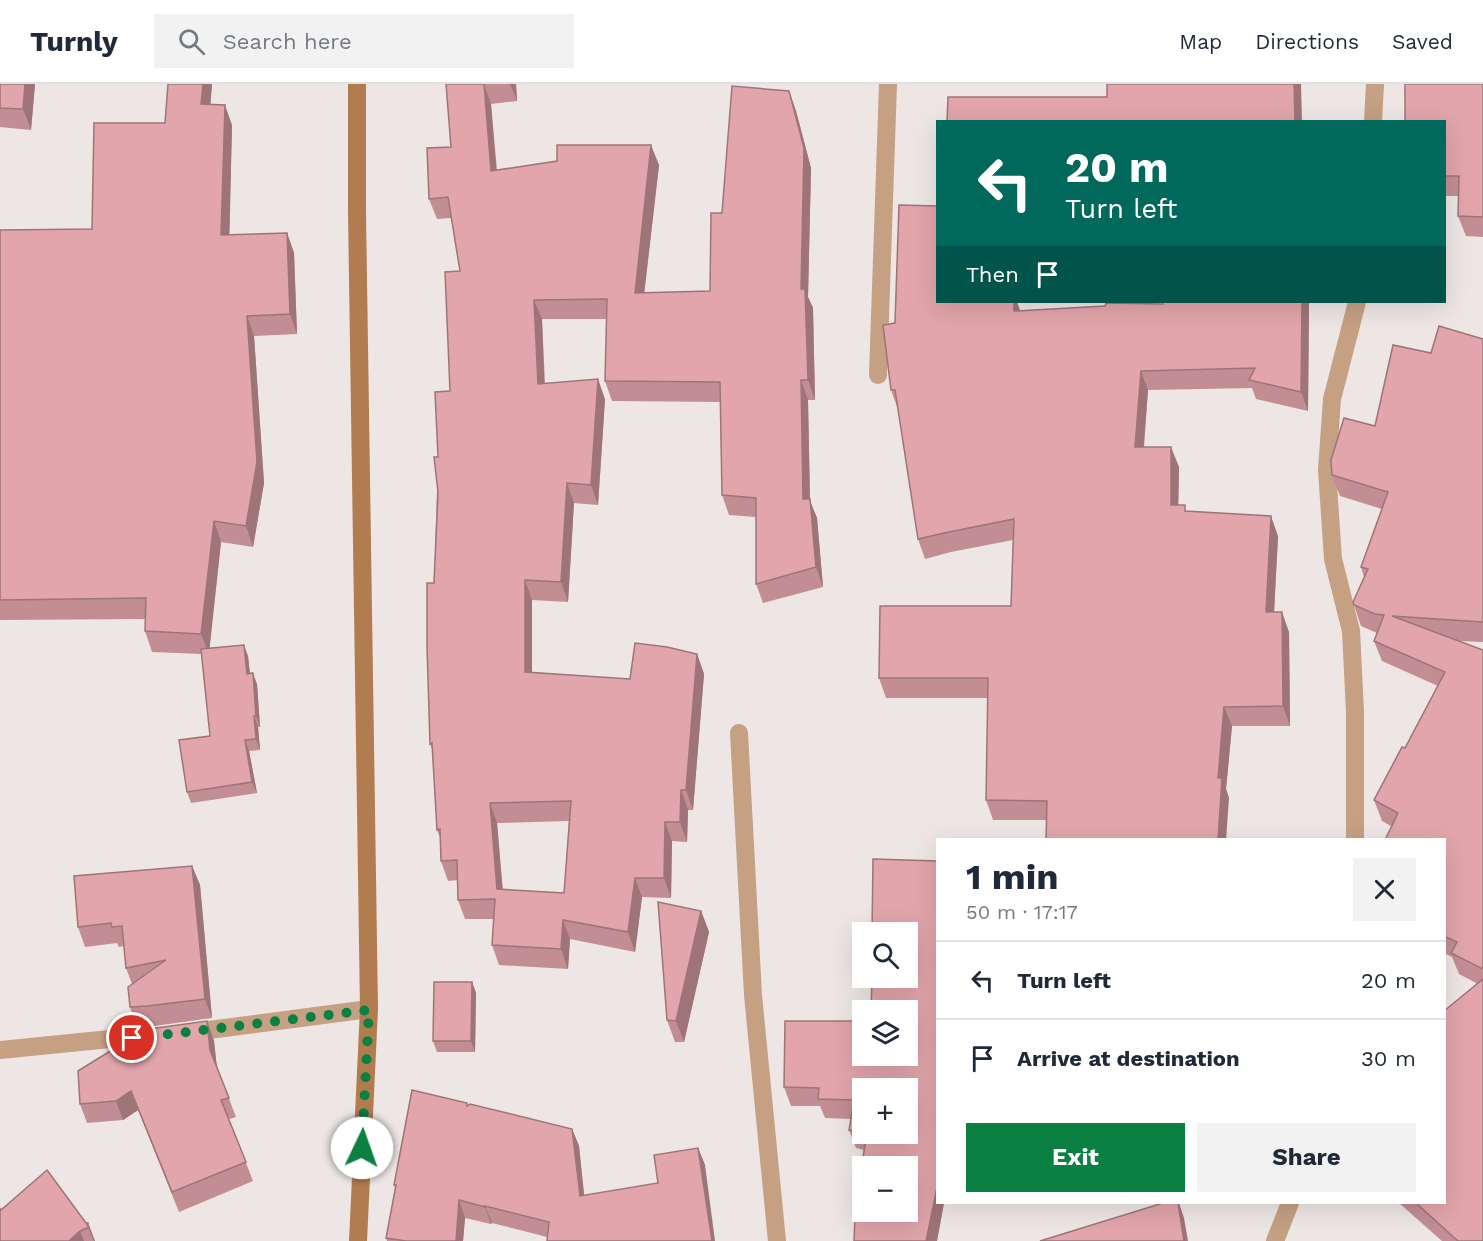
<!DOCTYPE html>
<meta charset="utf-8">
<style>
body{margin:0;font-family:"Work Sans",sans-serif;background:#f2f2f3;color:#1f2937;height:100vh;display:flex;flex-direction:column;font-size:22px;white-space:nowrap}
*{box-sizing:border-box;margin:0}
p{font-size:20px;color:#747a83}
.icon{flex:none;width:33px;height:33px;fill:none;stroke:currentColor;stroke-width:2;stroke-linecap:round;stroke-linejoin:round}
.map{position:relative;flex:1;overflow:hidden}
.details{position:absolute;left:936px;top:754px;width:510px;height:366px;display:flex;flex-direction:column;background:#fff;border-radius:0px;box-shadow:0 6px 24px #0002}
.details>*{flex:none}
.hud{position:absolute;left:936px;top:36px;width:510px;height:183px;border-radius:0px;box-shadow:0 6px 24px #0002;background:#00695c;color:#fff;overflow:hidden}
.buttons{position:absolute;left:852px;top:838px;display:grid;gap:12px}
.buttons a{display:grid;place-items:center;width:66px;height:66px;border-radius:0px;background:#fff;box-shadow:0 6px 24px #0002;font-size:30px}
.pin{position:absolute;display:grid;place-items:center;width:51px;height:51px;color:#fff;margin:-26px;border:3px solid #fff;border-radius:50%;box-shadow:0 2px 6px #0007}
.me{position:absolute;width:66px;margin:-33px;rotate:3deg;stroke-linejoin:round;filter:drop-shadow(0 0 4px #0008)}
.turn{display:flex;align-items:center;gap:21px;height:126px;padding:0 30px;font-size:27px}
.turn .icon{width:78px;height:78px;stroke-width:2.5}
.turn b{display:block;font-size:42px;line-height:51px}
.then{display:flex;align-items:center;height:57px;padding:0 30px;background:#0003;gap:12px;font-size:22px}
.round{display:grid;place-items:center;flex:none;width:63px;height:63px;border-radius:0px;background:#f2f2f3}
.headline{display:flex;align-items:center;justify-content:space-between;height:102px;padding:0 30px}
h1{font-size:36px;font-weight:700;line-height:45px}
.button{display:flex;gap:12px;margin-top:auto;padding:12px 30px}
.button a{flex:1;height:69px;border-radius:0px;background:#0b8043;color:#fff;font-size:24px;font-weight:700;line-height:69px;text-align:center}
.button a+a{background:#f2f2f3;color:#1f2937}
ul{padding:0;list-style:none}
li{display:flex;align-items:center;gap:18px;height:78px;padding:0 30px;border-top:2px solid #e0e1e3}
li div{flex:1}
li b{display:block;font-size:22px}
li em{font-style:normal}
header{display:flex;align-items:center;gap:36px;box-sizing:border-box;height:84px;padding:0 30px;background:#fff;border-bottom:2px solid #e0e1e3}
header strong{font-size:28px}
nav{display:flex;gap:33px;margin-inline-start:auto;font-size:21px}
.search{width:420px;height:54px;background:#f2f2f3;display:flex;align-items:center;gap:15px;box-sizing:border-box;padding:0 21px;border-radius:0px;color:#747a83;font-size:22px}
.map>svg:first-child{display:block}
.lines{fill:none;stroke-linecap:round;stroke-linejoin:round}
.minor{stroke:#c5a083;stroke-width:18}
.secondary{stroke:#b17c4f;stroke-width:18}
.wall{fill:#c28e93;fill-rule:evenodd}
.shaded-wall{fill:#9e7478}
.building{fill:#e1a5ab;stroke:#9e7478;stroke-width:1.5;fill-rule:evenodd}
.route{stroke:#0b8043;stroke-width:10;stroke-dasharray:0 18}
</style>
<header>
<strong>Turnly</strong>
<div class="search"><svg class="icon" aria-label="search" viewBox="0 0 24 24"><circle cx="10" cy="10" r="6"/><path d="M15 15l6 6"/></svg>Search here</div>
<nav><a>Map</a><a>Directions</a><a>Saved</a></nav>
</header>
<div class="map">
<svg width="1483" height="1157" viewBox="0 0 1483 1157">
<rect width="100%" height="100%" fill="#ede6e4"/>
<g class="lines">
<!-- minor -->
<g class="minor">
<polyline points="1373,38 1375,0"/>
<polyline points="878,291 888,0"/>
<polyline points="739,649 753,911 777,1157"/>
<polyline points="1355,756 1355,628 1351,547 1333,475 1327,386 1332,315 1357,218"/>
<polyline points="186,949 369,925"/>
<polyline points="0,966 110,955 156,952"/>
<polyline points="1275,1157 1290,1119"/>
</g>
<!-- secondary -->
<polyline class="secondary" points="357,0 357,128 369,925 358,1157"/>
</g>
<!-- wall -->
<g class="wall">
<polygon points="0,0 35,0 31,46 0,43"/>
<polygon points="168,0 212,0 210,20 232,41 229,151 287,149 294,169 297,250 254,252 264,399 253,463 221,458 209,564 248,572 250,590 257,600 260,643 258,643 260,666 249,667 257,709 191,719 187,708 210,652 201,570 152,568 145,547 146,535 0,536 0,146 92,145 165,39"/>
<path d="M446,0H516L517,17L491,20L497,86L659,81L644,209L710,207L722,129L789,7L796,27L811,84L808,213L813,224L815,316H808L810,417L817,434L823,503L763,519L756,500V433L729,431L722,411L720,318L612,317L605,297L607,235H542L545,299L605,315L598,421L574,419L568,518L532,516V588L630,595L697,570L704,590L693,726H688L687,758L672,757L671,814L642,813L635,868L570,855L568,885L499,881L492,861L494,835H465L458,816V796L448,797L441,777V756L437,746L432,665L430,660L434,499L438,373L450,307L460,187L451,134L437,135L429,115L451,63ZM569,737L564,809L503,806L497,739Z"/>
<polygon points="1483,0 1483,153 1466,152 1458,132 1459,112 1444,112 1444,38"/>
<polygon points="938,218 1017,218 1020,227 1163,220 1163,218 1309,218 1308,327 1256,315 1252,304 1148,306 1144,363 1179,383 1178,421 1187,428 1278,452 1274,528 1289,548 1290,642 1232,642 1226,705 1229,714 1046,736 993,736 986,716 988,614 886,614 879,594 1011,522 1013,456 951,468 925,475 918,455 898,325 891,306 895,239"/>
<polygon points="1483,255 1483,558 1458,557 1483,566 1483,1157 1442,1157 1399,1119 1444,1119 1478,900 1459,890 1452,873 1444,869 1444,756 1391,742 1382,737 1374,716 1405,664 1438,602 1382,577 1374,557 1377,549 1361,542 1353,518 1364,493 1361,483 1382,425 1340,412 1332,391 1375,342 1431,269"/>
<path d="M873,775L938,777V1119H944L937,1157H854L855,1136L853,1131L864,1066L856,1064L849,1046L851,1035L825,1034L820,1022H791L784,1003L785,937H862V972H908V927H871L872,894H908V849H872ZM862,1005H908V1050H862ZM862,1083H908V1128H862Z"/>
<polygon points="192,782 200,801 212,934 154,942 137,943 130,923 132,900 126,884 124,862 119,863 117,859 85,863 78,843"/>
<polygon points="701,827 709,848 684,958 675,958 667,936"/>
<polygon points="472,898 476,909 475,968 437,968 433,957"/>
<polygon points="207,937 214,957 217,983 236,1033 229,1035 253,1097 179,1128 138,1026 123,1036 87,1039 80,1020 149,945"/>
<polygon points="468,1022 572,1045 579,1062 584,1111 658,1099 698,1064 705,1081 547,1153 492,1139 491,1140 465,1134 463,1157 387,1157 386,1154 395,1104 394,1101"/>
<polygon points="1,1126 88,1139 95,1157 0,1157"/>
</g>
<!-- shaded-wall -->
<g class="shaded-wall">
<polygon points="25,0 35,0 31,46 23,25"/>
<polygon points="203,0 212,0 209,41 201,20"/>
<polygon points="484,0 491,20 498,107 491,87"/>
<polygon points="510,0 516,0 517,17"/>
<polygon points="1294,0 1301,0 1302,38 1295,38"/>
<polygon points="789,7 796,27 811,84 808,213 813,224 815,316 808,296 801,205"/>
<polygon points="225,21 232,41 229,172 221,151"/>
<polygon points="651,61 659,81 642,229 635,209"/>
<polygon points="287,149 294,169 297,250 290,230"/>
<polygon points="534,216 542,235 545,320 538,300"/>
<polygon points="1014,218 1017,218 1021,229 1014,227"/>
<polygon points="1302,218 1309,218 1308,327 1301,308"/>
<polygon points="247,232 254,252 264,399 253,463 246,442"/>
<polygon points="1141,287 1148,306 1142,383 1135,363"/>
<polygon points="598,295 605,315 598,421 591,401"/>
<polygon points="801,296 808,316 810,417 817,434 823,503 816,483 803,415"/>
<polygon points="1171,363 1179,383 1178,440 1171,421"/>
<polygon points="567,399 574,419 568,518 561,498"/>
<polygon points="1271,432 1278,452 1273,548 1266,528"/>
<polygon points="214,437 221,458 209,570 201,550"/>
<polygon points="525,496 532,516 532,607 525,588"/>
<polygon points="1282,528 1289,548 1290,642 1283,622"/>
<polygon points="244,561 248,572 251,601 247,590"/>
<polygon points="697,570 704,590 693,726 686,706"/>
<polygon points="253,589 257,600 260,643 256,632"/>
<polygon points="1224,623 1232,642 1226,705 1229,714 1226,756 1218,756 1218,694"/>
<polygon points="254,632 258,643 260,666 256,655"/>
<polygon points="245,656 249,667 257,709 252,698"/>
<polygon points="681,706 688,726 687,758 680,738"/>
<polygon points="490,719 497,739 504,825 497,805"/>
<polygon points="665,738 672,757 671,814 664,794"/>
<polygon points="192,782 200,801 212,934 205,915"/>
<polygon points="635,794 642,813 635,868 628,848"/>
<polygon points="701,827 709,848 684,958 676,937"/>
<polygon points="563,836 570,855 568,885 561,865"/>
<polygon points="472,898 476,909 475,968 471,957"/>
<polygon points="207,937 214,957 217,985 210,966"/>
<polygon points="131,1007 138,1026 123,1036 116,1017"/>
<polygon points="572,1045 579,1062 586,1129 580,1112"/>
<polygon points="698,1064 705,1081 715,1157 712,1157"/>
<polygon points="938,1099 938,1119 944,1119 937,1157 926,1157"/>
<polygon points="459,1116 465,1134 463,1157 456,1157"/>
<polygon points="1178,1119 1179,1119 1184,1134 1188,1157 1184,1157"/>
<polygon points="485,1122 492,1139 491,1140 485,1123"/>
<polygon points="88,1139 95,1157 94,1157 87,1141"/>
<polygon points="80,1147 84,1157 69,1157"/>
</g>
<!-- building -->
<g class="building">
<polygon points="0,0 25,0 23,25 0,24"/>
<polygon points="168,0 203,0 201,20 225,21 221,151 287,149 290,230 247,232 257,378 246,442 214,437 201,550 145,547 146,514 0,516 0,146 92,145 94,39 165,39"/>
<path d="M446,0H484L491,87L557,77V61H651L635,209L710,207L711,129H722L732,2L789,7L804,64L801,205H805L808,296H801L803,415H810L816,483L756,500V414L722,411L720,298L605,297L607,215L534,216L538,300L598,295L591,401L567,399L561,498L525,496V588L630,595L635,559L667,563L697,570L686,706H681L680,738H665L664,794H635L628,848L563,836L561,865L492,861L495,815L458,816L457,776L441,777L440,745L437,746L432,659L430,660L427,562V499H434L438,408L434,373H438L435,308L450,307L445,188L460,187L448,113L429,115L427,64L451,63ZM571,717L564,809L497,805L490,719Z"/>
<polygon points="1107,0 1294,0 1295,38 947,38 948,13 1107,13"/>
<polygon points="1405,0 1483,0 1483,133 1458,132 1459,92 1444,92 1444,38 1405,38"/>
<polygon points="899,121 938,122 938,218 1014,218 1014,227 1105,222 1106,219 1163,220 1163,218 1302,218 1301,308 1249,296 1255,284 1141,287 1135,363 1171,363 1171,421 1185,421 1185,427 1271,432 1266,528 1282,528 1283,622 1224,623 1218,694 1222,694 1218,756 1046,756 1047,717 986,716 988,594 879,594 880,522 1011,522 1014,435 944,449 918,455 895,306 891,306 883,241 895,239"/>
<polygon points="1439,242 1483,255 1483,538 1392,532 1483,566 1483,885 1451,869 1457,858 1444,852 1444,756 1385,756 1398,729 1374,716 1402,663 1405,664 1445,588 1374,557 1384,531 1375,530 1354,521 1353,518 1368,485 1361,483 1388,408 1332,391 1331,376 1344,334 1375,342 1393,261 1431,269"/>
<polygon points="244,561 247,590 253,589 256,632 254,632 256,655 245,656 252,698 187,708 179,656 210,652 201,565"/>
<path d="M873,775L938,777V1099L926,1157H854L855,1131H853L867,1050H908V1005H862V1048L849,1046L854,1016L818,1015L819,1004L784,1003L785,937H862V972H908V927H871L872,894H908V849H872ZM862,1083H908V1128H862Z"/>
<polygon points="192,782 205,915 147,922 130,923 128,903 166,876 126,884 122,842 112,843 111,839 78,843 74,792"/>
<polygon points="658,818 701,827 676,937 667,936"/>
<polygon points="1483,895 1483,1157 1458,1157 1416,1119 1444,1119 1444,927"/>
<polygon points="434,898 472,898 471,957 433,957"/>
<polygon points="207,937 210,966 229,1014 221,1016 246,1078 172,1108 131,1007 116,1017 80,1020 78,987 133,953 132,946 149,945"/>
<polygon points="412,1006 467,1019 467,1022 470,1020 572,1045 580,1112 658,1099 654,1071 698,1064 712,1157 547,1157 549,1138 485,1122 485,1123 459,1116 456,1157 406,1157 386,1154 396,1101 394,1101"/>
<polygon points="47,1086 86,1139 88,1139 87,1141 89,1143 80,1147 69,1157 0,1157 0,1124 1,1126"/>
<polygon points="1163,1119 1178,1119 1184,1157 1040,1157"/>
</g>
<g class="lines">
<!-- route -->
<polyline class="route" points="132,954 154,952 369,926 362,1064"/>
</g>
</svg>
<div class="buttons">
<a><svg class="icon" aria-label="search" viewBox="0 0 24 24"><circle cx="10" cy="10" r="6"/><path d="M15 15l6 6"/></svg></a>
<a><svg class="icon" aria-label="layers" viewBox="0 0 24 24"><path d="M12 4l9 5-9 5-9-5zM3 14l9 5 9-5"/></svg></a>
<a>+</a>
<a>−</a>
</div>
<div class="pin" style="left:132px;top:954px;background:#d93025"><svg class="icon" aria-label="arrive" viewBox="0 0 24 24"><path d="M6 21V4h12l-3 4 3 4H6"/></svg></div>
<svg class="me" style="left:362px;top:1064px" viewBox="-20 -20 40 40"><circle r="19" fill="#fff"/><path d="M0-13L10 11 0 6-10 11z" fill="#0b8043"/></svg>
<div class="hud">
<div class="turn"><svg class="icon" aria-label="left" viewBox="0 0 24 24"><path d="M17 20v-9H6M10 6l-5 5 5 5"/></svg><div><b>20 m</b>Turn left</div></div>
<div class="then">Then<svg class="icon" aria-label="arrive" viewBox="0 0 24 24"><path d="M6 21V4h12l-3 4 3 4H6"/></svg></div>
</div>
<section class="details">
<div class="headline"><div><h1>1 min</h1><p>50 m · 17:17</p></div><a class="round"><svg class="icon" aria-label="close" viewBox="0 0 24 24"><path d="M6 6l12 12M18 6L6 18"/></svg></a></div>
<ul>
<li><svg class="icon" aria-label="left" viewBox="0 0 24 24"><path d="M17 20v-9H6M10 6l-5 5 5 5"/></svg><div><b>Turn left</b></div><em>20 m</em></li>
<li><svg class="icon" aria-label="arrive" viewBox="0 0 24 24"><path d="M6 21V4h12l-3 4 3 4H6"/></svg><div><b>Arrive at destination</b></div><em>30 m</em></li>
</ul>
<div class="button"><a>Exit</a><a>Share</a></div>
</section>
</div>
